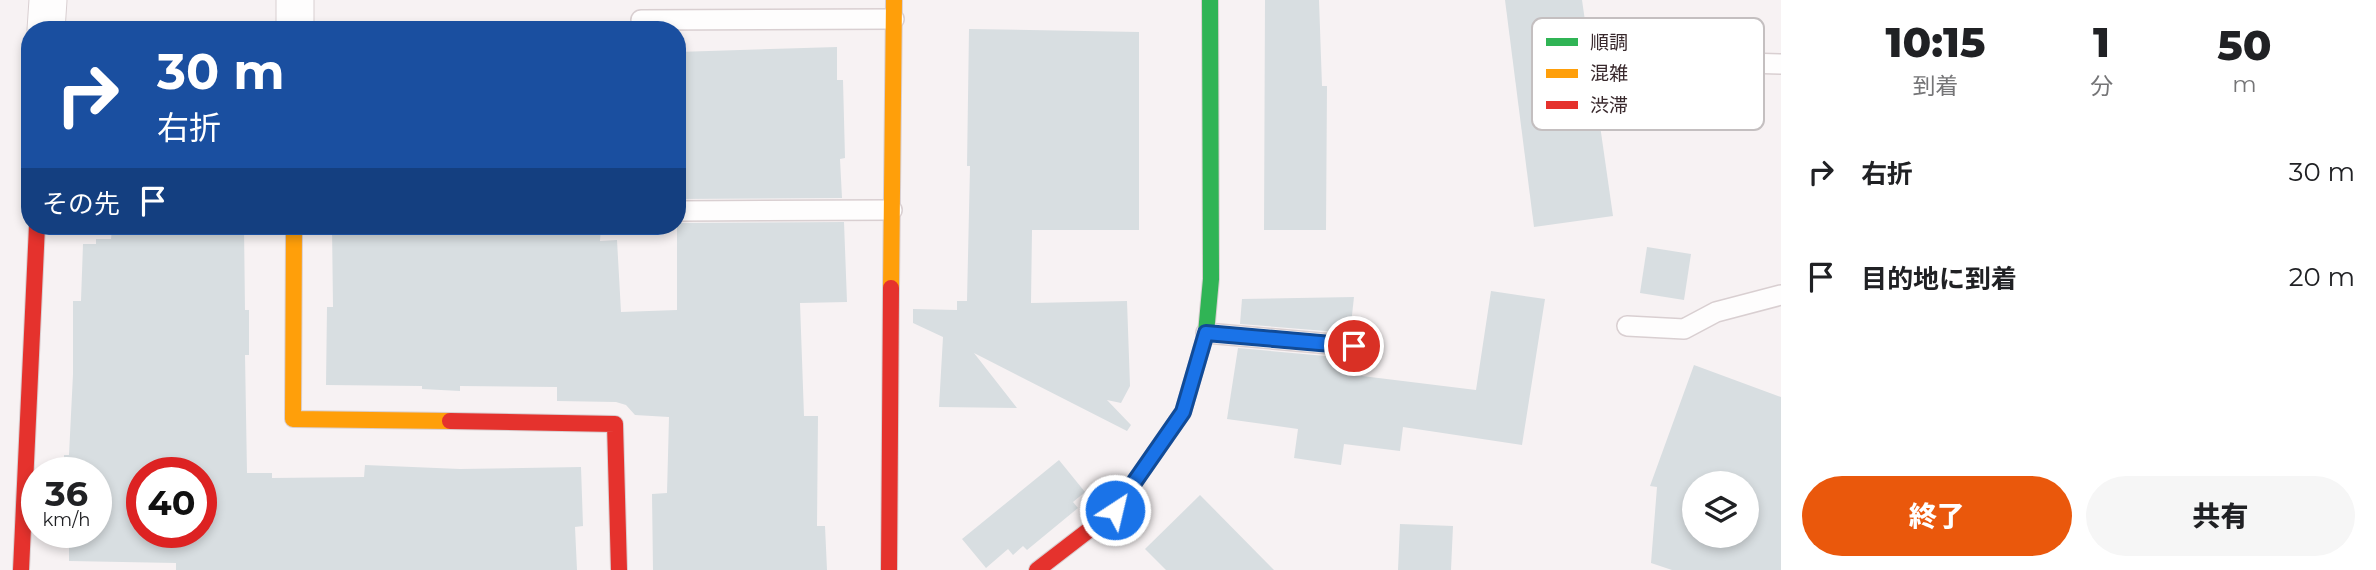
<!DOCTYPE html>
<html lang="ja">
<meta charset="utf-8">
<style>
body{margin:0;font-family:Montserrat,"Noto Sans JP",sans-serif;background:#f6f6f6;color:#202124;height:100vh;display:flex;flex-direction:column;font-size:26px;white-space:nowrap}
*{box-sizing:border-box;margin:0}
p{font-size:23px;color:#757577}
.icon{flex:none;width:38px;height:38px;fill:none;stroke:currentColor;stroke-width:2;stroke-linecap:round;stroke-linejoin:round}
.map{position:relative;flex:1;overflow:hidden}
.panel{display:flex;flex-direction:column;background:#fff;width:595px}
.panel>*{flex:none}
.banner{position:absolute;left:21px;top:21px;width:665px;height:214px;border-radius:28px;box-shadow:0 4px 10px #0003;background:#1a4fa0;color:#fff;overflow:hidden}
.buttons{position:absolute;left:1682px;top:471px;display:grid;gap:14px}
.buttons a{display:grid;place-items:center;width:77px;height:77px;border-radius:50%;background:#fff;box-shadow:0 4px 10px #0003;font-size:35px}
.speed{position:absolute;left:21px;top:457px;display:flex;gap:14px;font-size:35px;font-weight:700;text-align:center}
.speed>*{display:grid;place-content:center;width:91px;height:91px;border-radius:50%;background:#fff;box-shadow:0 4px 10px #0003;line-height:1}
.speed small{font-size:18px;font-weight:400}
.speed .limit{border:10px solid #d22;background:#fff;color:#111}
.pin{position:absolute;display:grid;place-items:center;width:60px;height:60px;color:#fff;margin:-30px;border:4px solid #fff;border-radius:50%;box-shadow:0 2px 7px #0007}
.me{position:absolute;width:77px;margin:-38px;rotate:35deg;stroke-linejoin:round;filter:drop-shadow(0 0 5px #0008)}
.turn{display:flex;align-items:center;gap:24px;height:147px;padding:0 21px;font-size:32px}
.turn .icon{width:91px;height:91px;stroke-width:2.5}
.turn b{display:block;font-size:49px;line-height:60px}
.then{display:flex;align-items:center;height:66px;padding:0 21px;background:#0003;gap:14px;font-size:26px}
.eta{display:flex;justify-content:space-evenly;align-items:center;height:119px;text-align:center}
.eta b{font-size:42px;font-weight:800;line-height:49px}
.cta{display:flex;gap:14px;margin-top:auto;padding:14px 21px}
.cta a{flex:1;height:80px;border-radius:42px;background:#ea580c;color:#fff;font-size:28px;font-weight:800;line-height:80px;text-align:center}
.cta a+a{background:#f6f6f6;color:#202124}
ul{padding:0;list-style:none}
li{display:flex;align-items:center;gap:21px;height:105px;padding:0 21px}
li div{flex:1}
li b{display:block;font-size:26px}
li em{font-style:normal}
main{display:flex;flex:1;min-height:0}
.map>svg:first-child{display:block}
.building{fill:#d8dee1;fill-rule:evenodd}
.lines{fill:none;stroke-linecap:round;stroke-linejoin:round}
.lane-casing{stroke:#d9cfd1;stroke-width:22}
.street-casing{stroke:#d9cfd1;stroke-width:39}
.fast-casing{stroke:#d9cfd1;stroke-width:18}
.slow-casing{stroke:#d9cfd1;stroke-width:18}
.jam-casing{stroke:#d9cfd1;stroke-width:18}
.lane{stroke:#fefdfd;stroke-width:19}
.street{stroke:#fefdfd;stroke-width:37}
.fast{stroke:#30b455;stroke-width:16}
.slow{stroke:#ff9f0a;stroke-width:16}
.jam{stroke:#e5322d;stroke-width:16}
.route-casing{stroke:#114b97;stroke-width:18}
.route{stroke:#1a73e8;stroke-width:12}
.key{fill:#fff;stroke:#c4bfc0;stroke-width:2}
.key-label{font-size:19px;fill:#39292d}
</style>
<main>
<div class="map">
<svg width="1781" height="570" viewBox="0 0 1781 570">
<rect width="100%" height="100%" fill="#f7f2f3"/>
<!-- building -->
<g class="building">
<polygon points="1265,0 1319,0 1322,86 1327,86 1326,230 1264,230"/>
<polygon points="1505,0 1582,0 1613,216 1534,227"/>
<polygon points="969,29 1139,32 1139,230 1032,230 1031,303 1127,301 1130,386 1121,403 1107,400 1131,425 1127,431 974,353 1017,408 939,407 943,337 913,323 913,309 957,310 957,301 967,301 970,166 967,166"/>
<polygon points="837,47 837,80 843,80 845,158 840,159 842,198 677,199 677,52"/>
<polygon points="844,222 847,302 800,303 804,416 818,416 817,526 825,526 827,570 653,570 652,494 667,493 669,417 635,415 626,405 616,402 557,401 557,387 460,386 460,391 422,389 422,386 326,385 327,307 333,307 332,226 394,226 394,234 495,233 495,226 564,228 565,226 601,226 600,241 617,240 621,312 677,310 677,223"/>
<path d="M177,226H244L245,310H249V355H245L247,473H272V478L364,477L365,465L460,469L581,467L583,526L575,527L577,570H176V563L69,561V544H66V532H96V472H64V455H69L73,374V301H81L83,244H96V239H111L112,229L177,231ZM142,472H201V532H142Z"/>
<polygon points="1647,247 1691,254 1684,300 1640,293"/>
<polygon points="1491,291 1545,299 1522,445 1403,427 1400,451 1344,444 1341,465 1294,458 1298,429 1227,419 1238,348 1348,358 1346,374 1476,390"/>
<polygon points="1354,297 1350,333 1240,324 1242,299"/>
<path d="M1694,365L1781,397V570H1672L1651,563L1657,487L1650,486ZM1694,483H1746V536H1694Z"/>
<polygon points="1059,460 1085,492 1073,502 1078,508 1027,550 1023,546 1013,555 1008,549 986,568 962,539"/>
<polygon points="1200,495 1274,570 1166,570 1145,549"/>
<polygon points="1400,524 1453,526 1451,570 1398,570"/>
</g>
<g class="lines">
<!-- lane casing -->
<g class="lane-casing">
<g id="lane">
<polyline points="641,20 894,19"/>
<polyline points="1713,62 1781,64"/>
<polyline points="677,211 892,210"/>
<polyline points="1627,326 1684,329 1716,312 1781,295"/>
<polyline points="1206,333 1354,346"/>
</g>
</g>
<!-- street casing -->
<g class="street-casing">
<g id="street">
<polyline points="46,30 48,0"/>
<polyline points="295,30 295,0"/>
</g>
</g>
<!-- fast casing -->
<g class="fast-casing">
<polyline id="fast" points="1201,350 1206,333 1211,279 1210,0"/>
</g>
<!-- slow casing -->
<g class="slow-casing">
<g id="slow">
<polyline points="294,226 293,419 450,421"/>
<polyline points="891,288 894,0"/>
</g>
</g>
<!-- jam casing -->
<g class="jam-casing">
<g id="jam">
<polyline points="450,421 615,424 619,570"/>
<polyline points="21,570 37,226"/>
<polyline points="889,570 891,288"/>
<polyline points="1037,570 1115,510 1183,412 1201,350"/>
</g>
</g>
<!-- lane -->
<use href="#lane" class="lane"/>
<!-- street -->
<use href="#street" class="street"/>
<!-- fast -->
<use href="#fast" class="fast"/>
<!-- slow -->
<use href="#slow" class="slow"/>
<!-- jam -->
<use href="#jam" class="jam"/>
</g>
<g class="lines">
<!-- route casing -->
<g class="route-casing">
<polyline id="route" points="1115,510 1183,412 1206,333 1354,346"/>
</g>
<!-- route -->
<use href="#route" class="route"/>
</g>
<!-- legend -->
<rect x="1532" y="18" width="232" height="112" rx="10" class="key"/>
<rect x="1546" y="38" width="32" height="8" fill="#30b455"/>
<rect x="1546" y="69" width="32" height="9" fill="#ff9f0a"/>
<rect x="1546" y="101" width="32" height="8" fill="#e5322d"/>
<g class="key-label">
<text x="1590" y="49">順調</text>
<text x="1590" y="80">混雑</text>
<text x="1590" y="112">渋滞</text>
</g>
</svg>
<div class="buttons">
<a><svg class="icon" aria-label="layers" viewBox="0 0 24 24"><path d="M12 4l9 5-9 5-9-5zM3 14l9 5 9-5"/></svg></a>
</div>
<div class="speed"><div>36<small>km/h</small></div><div class="limit">40</div></div>
<div class="pin" style="left:1354px;top:346px;background:#d93025"><svg class="icon" aria-label="arrive" viewBox="0 0 24 24"><path d="M6 21V4h12l-3 4 3 4H6"/></svg></div>
<svg class="me" style="left:1115px;top:510px" viewBox="-20 -20 40 40"><circle r="17" fill="#1a73e8" stroke="#fff" stroke-width="3"/><path d="M0-11L8 9 0 5-8 9z" fill="#fff"/></svg>
<div class="banner">
<div class="turn"><svg class="icon" aria-label="right" viewBox="0 0 24 24"><path d="M7 20v-9h11M14 6l5 5-5 5"/></svg><div><b>30 m</b>右折</div></div>
<div class="then">その先<svg class="icon" aria-label="arrive" viewBox="0 0 24 24"><path d="M6 21V4h12l-3 4 3 4H6"/></svg></div>
</div>
</div>
<section class="panel">
<div class="eta">
<div><b>10:15</b><p>到着</p></div>
<div><b>1</b><p>分</p></div>
<div><b>50</b><p>m</p></div>
</div>
<ul>
<li><svg class="icon" aria-label="right" viewBox="0 0 24 24"><path d="M7 20v-9h11M14 6l5 5-5 5"/></svg><div><b>右折</b></div><em>30 m</em></li>
<li><svg class="icon" aria-label="arrive" viewBox="0 0 24 24"><path d="M6 21V4h12l-3 4 3 4H6"/></svg><div><b>目的地に到着</b></div><em>20 m</em></li>
</ul>
<div class="cta"><a>終了</a><a>共有</a></div>
</section>
</main>
